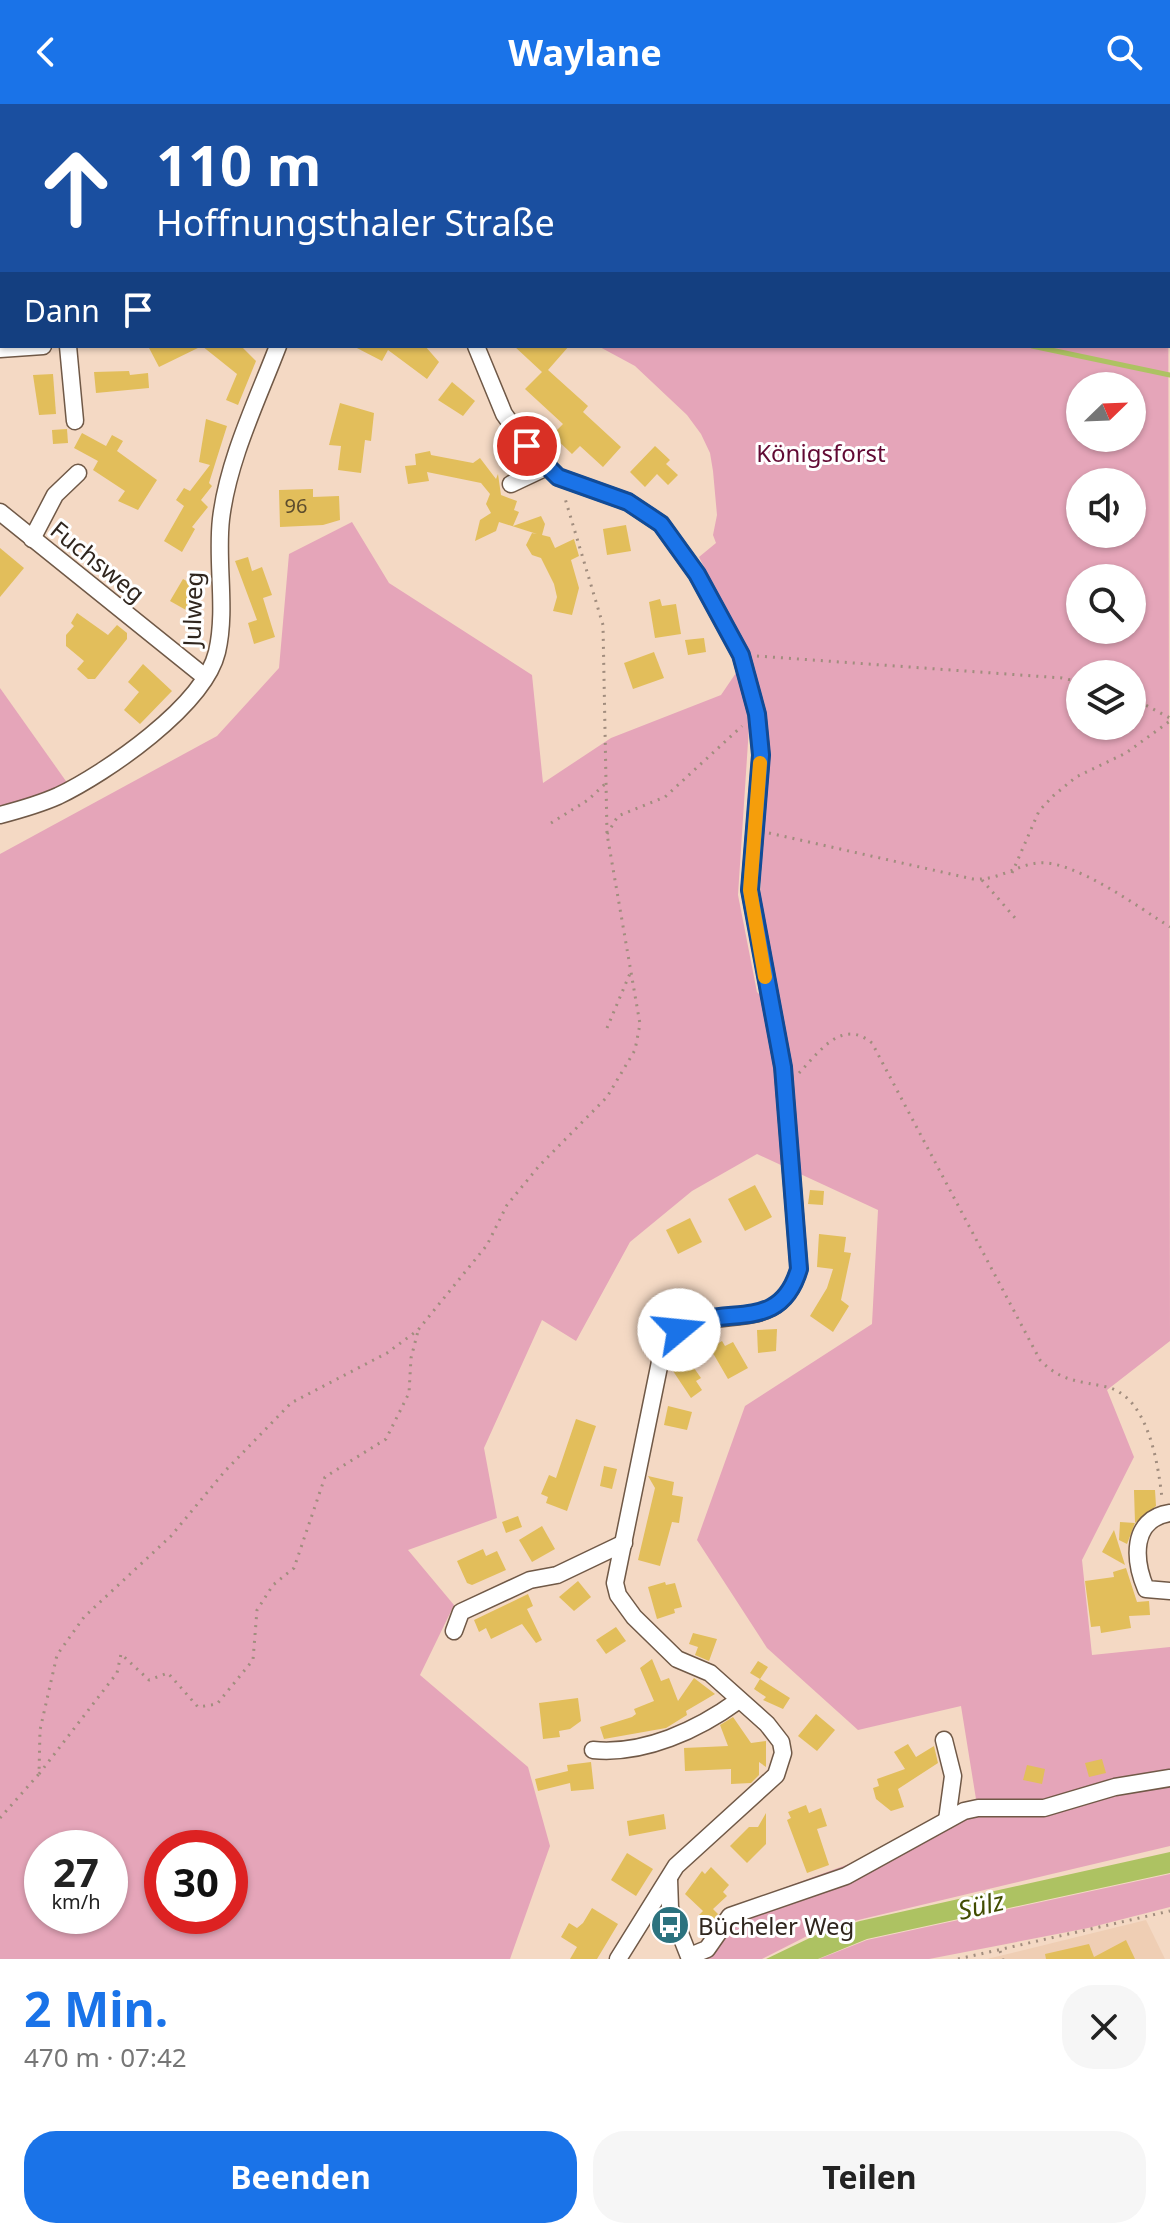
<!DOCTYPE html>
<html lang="de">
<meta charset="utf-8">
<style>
body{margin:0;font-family:"Noto Sans",sans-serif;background:#f6f6f6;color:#222;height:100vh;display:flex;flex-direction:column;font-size:30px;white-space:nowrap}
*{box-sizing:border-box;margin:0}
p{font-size:26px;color:#767676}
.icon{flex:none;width:44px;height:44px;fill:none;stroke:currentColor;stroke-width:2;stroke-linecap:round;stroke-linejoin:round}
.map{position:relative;height:1855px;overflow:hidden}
.panel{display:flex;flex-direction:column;background:#fff;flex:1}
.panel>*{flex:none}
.hud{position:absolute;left:0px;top:0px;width:1170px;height:244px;box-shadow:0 2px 6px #0004;background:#1a4fa0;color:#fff;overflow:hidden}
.needle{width:52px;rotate:67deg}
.fabs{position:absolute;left:1066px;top:268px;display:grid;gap:16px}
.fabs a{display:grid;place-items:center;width:80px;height:80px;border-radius:50%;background:#fff;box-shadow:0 2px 6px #0004;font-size:40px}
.speed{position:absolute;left:24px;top:1726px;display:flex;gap:16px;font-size:40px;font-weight:700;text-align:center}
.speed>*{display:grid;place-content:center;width:104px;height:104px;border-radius:50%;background:#fff;box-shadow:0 2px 6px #0004;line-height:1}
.speed small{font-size:20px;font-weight:400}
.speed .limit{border:12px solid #d22;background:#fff;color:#111}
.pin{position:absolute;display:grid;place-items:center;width:68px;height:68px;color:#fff;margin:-34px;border:4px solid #fff;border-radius:50%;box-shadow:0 2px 8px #0007}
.me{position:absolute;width:88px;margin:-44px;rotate:73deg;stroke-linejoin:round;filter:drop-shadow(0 0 6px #0008)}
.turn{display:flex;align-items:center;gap:28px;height:168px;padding:0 24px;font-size:36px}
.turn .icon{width:104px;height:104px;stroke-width:2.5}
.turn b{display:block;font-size:56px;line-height:68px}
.then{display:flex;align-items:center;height:76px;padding:0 24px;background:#0003;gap:16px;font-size:30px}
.round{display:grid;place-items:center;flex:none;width:84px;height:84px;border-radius:32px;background:#f6f6f6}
.headline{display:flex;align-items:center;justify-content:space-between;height:136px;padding:0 24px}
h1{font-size:48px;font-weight:700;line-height:60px;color:#1a73e8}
.action{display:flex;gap:16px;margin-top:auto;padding:16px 24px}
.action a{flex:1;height:92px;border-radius:32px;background:#1a73e8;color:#fff;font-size:32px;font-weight:700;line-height:92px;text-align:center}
.action a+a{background:#f6f6f6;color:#222}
header{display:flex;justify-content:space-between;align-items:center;height:104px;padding:0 24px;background:#1a73e8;color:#fff;font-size:36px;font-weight:700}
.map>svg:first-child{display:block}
.built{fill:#efceb4}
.green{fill:#e5a5b9;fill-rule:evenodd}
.water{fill:#adc262}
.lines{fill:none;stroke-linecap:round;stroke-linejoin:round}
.stream{stroke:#adc262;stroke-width:5}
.building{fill:#e2be5b}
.minor-casing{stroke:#705947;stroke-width:19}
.path{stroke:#a18d7e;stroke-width:3;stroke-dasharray:2 6;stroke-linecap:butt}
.minor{stroke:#fff;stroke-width:16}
.route-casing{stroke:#114b97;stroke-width:20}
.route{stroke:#1a73e8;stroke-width:14}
.slow{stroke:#f59e0b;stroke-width:14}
.labels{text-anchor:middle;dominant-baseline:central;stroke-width:6;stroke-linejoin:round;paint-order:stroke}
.number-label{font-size:20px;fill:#5c4c2d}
.park-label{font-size:24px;fill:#620a34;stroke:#fff}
.street-label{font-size:24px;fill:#30261e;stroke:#fff}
.poi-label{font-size:24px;fill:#30261e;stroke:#fff;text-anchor:start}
.water-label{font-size:26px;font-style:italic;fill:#414c01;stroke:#fff}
</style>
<header><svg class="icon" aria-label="back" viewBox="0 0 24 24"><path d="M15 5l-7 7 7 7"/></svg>Waylane<svg class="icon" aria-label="search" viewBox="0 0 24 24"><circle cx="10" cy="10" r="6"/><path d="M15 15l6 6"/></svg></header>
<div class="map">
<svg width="1170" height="1855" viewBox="0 0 1170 1855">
<rect width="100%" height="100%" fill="#f4d9c4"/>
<!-- built -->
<polygon class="built" points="1146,1816 1165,1855 987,1855"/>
<!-- green -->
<g class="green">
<polygon points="0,0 226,0 2,2 0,98"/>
<polygon points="637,0 863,0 865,2 635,2"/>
<path d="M1168,28L1170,1237L1107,1286L1134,1353L1082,1456L1092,1551L1170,1543V1742L854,1817L815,1828L762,1855H691L726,1805L849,1760L976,1695L961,1602L858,1626L767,1544L697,1436L745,1302L872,1220L878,1106L757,1050L692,1087L630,1138L576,1237L542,1216L484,1344L497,1414L408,1446L454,1501L420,1571L528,1663L550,1742L510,1855H0V750L217,632L279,564L289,450L352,418L389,479L532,571L543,679L611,634L721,591L740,563L749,623L738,791L757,888L777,908L760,792L768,649L755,565L699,453L716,439L713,431L717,411L713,367L710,349L701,330L687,311L635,262L598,242H1168ZM1080,282H1132V334H1080ZM1080,378H1132V430H1080ZM1080,474H1132V526H1080ZM1080,570H1132V622H1080ZM42,1744H110V1812H42ZM162,1744H230V1812H162Z"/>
<polygon points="0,584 68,680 0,704"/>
<polygon points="1170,1770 1170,1803 1088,1824 929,1855 819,1855 867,1836"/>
</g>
<!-- water -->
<polygon class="water" points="1170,1748 1170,1769 867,1835 818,1855 766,1855 820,1829 860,1817"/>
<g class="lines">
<!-- stream -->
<polyline class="stream" points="1032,242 1170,271"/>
</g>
<!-- building -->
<g class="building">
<polygon points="148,242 241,242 256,257 238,301 226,296 237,270 202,242 159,263"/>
<polygon points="353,242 425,242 439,258 427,275 388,246 382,257"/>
<polygon points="514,242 569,242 548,266 588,302 583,308 621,343 603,363 580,342 572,350 552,331 563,320 525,285 542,268"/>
<polygon points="129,267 130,271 148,269 149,284 96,289 94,268"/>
<polygon points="53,270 56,310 39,311 33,271"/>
<polygon points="452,278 475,297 463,312 438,296"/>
<polygon points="340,299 374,309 371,337 365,336 361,369 338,366 341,342 329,341"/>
<polygon points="206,315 227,322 209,379 212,382 201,396 208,403 192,423 195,425 182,448 164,437 184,402 176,396 184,384 190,387 210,361 199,358"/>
<polygon points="67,325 68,339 53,340 52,326"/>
<polygon points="82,329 106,342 112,331 123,337 117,347 157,376 138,406 118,397 125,387 93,366 98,357 74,344"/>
<polygon points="655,342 670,356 666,360 678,371 668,381 657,370 645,383 630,368"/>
<polygon points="430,347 431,351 473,359 480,354 496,375 498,370 501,391 517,397 514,406 519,408 513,422 541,412 545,420 542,431 550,433 555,444 574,435 579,452 571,456 579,484 572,511 553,507 557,493 554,480 541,454 532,451 526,441 532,429 537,430 499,418 496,427 475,437 480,416 491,409 486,400 490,390 481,379 427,368 429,377 408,380 405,362 416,361 415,350"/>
<polygon points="313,385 313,393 339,392 340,416 323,421 280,423 279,386"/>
<polygon points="626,421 631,447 607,451 603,425"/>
<polygon points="0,444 24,464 0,493"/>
<polygon points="248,453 252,467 262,463 272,491 263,494 275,533 254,540 248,519 257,516 235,457"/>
<polygon points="183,475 199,484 193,495 199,499 193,510 170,497"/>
<polygon points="660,495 662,502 676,500 681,530 655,534 649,498"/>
<polygon points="77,509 108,531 117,521 127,529 127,535 95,575 88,575 77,565 84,557 66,542 66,531 74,522 71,519"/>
<polygon points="704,534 706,548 688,551 685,536"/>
<polygon points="654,548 664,574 633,585 624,559"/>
<polygon points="143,560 172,587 140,620 124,606 139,588 128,578"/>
<polygon points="755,1081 772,1113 745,1127 728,1095"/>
<polygon points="810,1086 824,1087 823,1101 808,1100"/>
<polygon points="690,1114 702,1138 678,1150 666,1126"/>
<polygon points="819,1130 846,1133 844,1148 851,1149 841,1196 849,1202 833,1228 810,1212 827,1184 833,1165 817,1163"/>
<polygon points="777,1225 776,1247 758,1249 757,1226"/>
<polygon points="705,1232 711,1241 689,1257 701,1274 696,1277 702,1286 691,1294 673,1267 676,1265 672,1258 687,1241"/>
<polygon points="722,1237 725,1242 733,1238 748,1264 728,1275 710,1244"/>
<polygon points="668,1302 692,1308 687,1326 664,1321"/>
<polygon points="576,1315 596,1322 567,1407 546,1399 548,1393 541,1390 549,1371 556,1374"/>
<polygon points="604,1362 617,1365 612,1385 600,1382"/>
<polygon points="648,1372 674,1378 672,1391 683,1393 679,1419 672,1418 660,1462 638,1456 655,1384"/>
<polygon points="1134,1386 1155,1386 1156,1402 1135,1419"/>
<polygon points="518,1412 522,1423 506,1429 502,1418"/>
<polygon points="1120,1418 1135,1419 1127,1440 1119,1436"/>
<polygon points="542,1422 555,1445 532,1458 519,1436"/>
<polygon points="1114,1426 1125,1461 1102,1448"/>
<polygon points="483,1445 486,1452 497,1447 506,1466 472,1481 467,1479 457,1457"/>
<polygon points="1126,1464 1137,1498 1149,1497 1150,1511 1129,1512 1131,1524 1101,1529 1100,1522 1091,1523 1085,1477 1114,1473 1113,1468"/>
<polygon points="578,1477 591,1493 574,1507 559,1493"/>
<polygon points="665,1478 666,1481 675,1479 682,1503 674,1505 675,1509 657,1515 648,1483"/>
<polygon points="528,1490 533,1502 527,1505 542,1536 536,1539 522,1520 491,1535 486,1524 479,1528 474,1516"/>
<polygon points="616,1523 626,1537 606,1550 596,1536"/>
<polygon points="693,1529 717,1535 709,1557 695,1551 698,1543 689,1540"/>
<polygon points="652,1555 661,1577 669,1574 678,1597 694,1574 715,1590 686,1607 687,1611 666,1624 604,1635 600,1623 632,1613 636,1610 634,1605 654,1597 640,1564"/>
<polygon points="758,1557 768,1563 760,1575 790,1594 783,1605 763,1596 766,1593 754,1585 760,1575 750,1569"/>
<polygon points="578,1594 581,1617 570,1625 559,1627 560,1633 543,1635 539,1599"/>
<polygon points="816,1610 835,1626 817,1647 798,1632"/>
<polygon points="733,1613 751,1639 766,1637 766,1663 759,1658 759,1671 751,1679 731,1680 731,1665 685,1667 684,1644 728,1642 720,1621"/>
<polygon points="908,1640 916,1653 934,1642 938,1659 898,1685 904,1703 891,1707 876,1695 873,1684 879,1682 877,1675 905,1665 894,1648"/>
<polygon points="1102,1655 1106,1669 1089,1673 1085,1659"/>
<polygon points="591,1658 594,1685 571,1687 570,1679 538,1687 535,1675 568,1667 567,1661"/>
<polygon points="1027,1661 1045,1665 1042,1680 1023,1676"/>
<polygon points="806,1701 809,1709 821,1704 827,1722 817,1725 829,1761 807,1769 787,1716 791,1714 788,1708"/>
<polygon points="766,1709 766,1740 747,1759 730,1742 749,1723 758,1723"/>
<polygon points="664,1710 666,1725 629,1732 627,1717"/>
<polygon points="627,1749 653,1765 636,1792 611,1776"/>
<polygon points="711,1763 729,1781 723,1788 727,1792 713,1805 718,1810 709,1821 699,1811 703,1807 685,1790 702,1767 705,1770"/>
<polygon points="592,1804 618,1820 597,1855 570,1855 577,1843 561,1833 569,1819 577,1824 583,1819"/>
<polygon points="1126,1836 1135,1855 1046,1855 1045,1850 1089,1840 1094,1853"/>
</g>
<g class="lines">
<!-- minor casing -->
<g class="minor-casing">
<g id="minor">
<polyline points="415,2 416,0"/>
<polyline points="68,242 75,317"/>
<path d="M476,242L504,310L527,342L558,373L628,398L661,420L697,470L741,551L757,610L761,651L750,786L783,963L799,1165C777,1242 707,1188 663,1243L615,1479L618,1491L634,1513L677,1555L710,1569L767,1620L781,1638L783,1649L776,1671L676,1762L618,1855"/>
<polyline points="0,245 43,242"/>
<polyline points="511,380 547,363"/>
<polyline points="0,408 205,573"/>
<polyline points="32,435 55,391 78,369"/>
<path d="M0,711C19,706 40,700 58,692C106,669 204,602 217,548C227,505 216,458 221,415C228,356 257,297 278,242"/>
<path d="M1170,1409C1130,1415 1134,1457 1146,1485L1170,1487"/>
<polyline points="454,1527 461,1508 530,1476 557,1471 624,1439"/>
<polyline points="944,1636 953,1672 947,1716"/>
<path d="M593,1646C644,1651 698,1626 739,1596"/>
<polyline points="669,1775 670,1804 690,1855"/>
<polyline points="690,1852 707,1845 730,1812 846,1772 964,1707 978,1704 1044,1704 1115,1683 1170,1674"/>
</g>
</g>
<!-- path -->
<g class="path">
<polyline points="190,2 191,0"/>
<polyline points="0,86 2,85"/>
<polyline points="757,552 1062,574 1080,578"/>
<polyline points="1132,594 1170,614"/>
<polyline points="551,719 588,696 606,679"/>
<path d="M769,729L973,775C998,777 1016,761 1038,759C1073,755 1140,804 1170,823"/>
<polyline points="607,730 618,712 665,693 742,622"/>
<polyline points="1012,769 1039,707 1053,692 1076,673 1126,649 1170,617"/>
<polyline points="982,776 1016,815"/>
<polyline points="607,924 631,867"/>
<path d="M799,969C820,947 842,914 872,939L1040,1256C1061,1278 1080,1277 1107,1283C1148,1293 1158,1359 1162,1394"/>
<polyline points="39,1670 117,1569 121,1550 149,1576 168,1569 198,1603 217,1600 253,1556 257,1506 273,1481 294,1464 325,1373 386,1335 409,1289 411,1254 418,1227"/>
<polyline points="0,1714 39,1670 40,1626 57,1551 84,1513 171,1432 225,1367 291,1299 387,1249 418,1226 487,1141 507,1101 539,1062 607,993 635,946 640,920 607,730 603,521 564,391"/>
<polyline points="1000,1847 1003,1855"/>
<polyline points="958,1855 1170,1807"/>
</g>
<!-- minor -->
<use href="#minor" class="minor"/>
</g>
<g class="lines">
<!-- route casing -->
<g class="route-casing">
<path id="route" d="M527,342L558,373L628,398L661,420L697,470L741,551L757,610L761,651L750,786L783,963L799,1165C779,1233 723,1197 679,1226"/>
</g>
<!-- route -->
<use href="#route" class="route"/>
<!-- slow -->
<polyline class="slow" points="760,659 750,786 765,873"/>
</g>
<!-- icons -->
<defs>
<g id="bus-disc" transform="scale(2)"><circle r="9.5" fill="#2c737f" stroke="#fff"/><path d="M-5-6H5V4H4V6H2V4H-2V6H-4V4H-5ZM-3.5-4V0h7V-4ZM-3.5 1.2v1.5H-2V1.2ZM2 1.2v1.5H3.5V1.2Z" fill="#fff"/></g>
</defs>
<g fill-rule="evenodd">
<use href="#bus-disc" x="670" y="1821"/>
</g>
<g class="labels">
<!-- number labels -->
<g class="number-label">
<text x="296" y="401">96</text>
</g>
<!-- park labels -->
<g class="park-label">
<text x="821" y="348">Königsforst</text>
</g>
<!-- street labels -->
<g class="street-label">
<text transform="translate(98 457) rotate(39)">Fuchsweg</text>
<text transform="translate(192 505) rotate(-88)">Julweg</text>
</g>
<!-- poi labels -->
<g class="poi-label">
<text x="698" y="1821">Bücheler Weg</text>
</g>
<!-- water labels -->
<g class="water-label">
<text transform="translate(981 1801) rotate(-13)">Sülz</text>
</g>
</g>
</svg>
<div class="fabs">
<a><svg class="needle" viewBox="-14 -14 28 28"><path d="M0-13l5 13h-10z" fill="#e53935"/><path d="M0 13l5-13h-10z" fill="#767676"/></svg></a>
<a><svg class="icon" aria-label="sound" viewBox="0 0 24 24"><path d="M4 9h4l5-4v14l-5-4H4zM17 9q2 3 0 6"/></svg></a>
<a><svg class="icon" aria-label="search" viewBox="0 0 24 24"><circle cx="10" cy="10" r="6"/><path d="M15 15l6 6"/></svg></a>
<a><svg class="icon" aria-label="layers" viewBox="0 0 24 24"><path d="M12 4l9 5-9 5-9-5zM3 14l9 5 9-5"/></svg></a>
</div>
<div class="speed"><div>27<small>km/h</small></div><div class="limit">30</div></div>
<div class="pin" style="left:527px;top:342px;background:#d93025"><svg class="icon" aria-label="arrive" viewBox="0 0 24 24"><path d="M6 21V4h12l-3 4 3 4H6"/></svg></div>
<svg class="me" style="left:679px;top:1226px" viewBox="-20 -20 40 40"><circle r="19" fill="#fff"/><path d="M0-13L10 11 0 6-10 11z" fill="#1a73e8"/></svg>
<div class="hud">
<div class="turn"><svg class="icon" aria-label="ahead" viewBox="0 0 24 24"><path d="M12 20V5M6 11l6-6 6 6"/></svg><div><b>110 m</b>Hoffnungsthaler Straße</div></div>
<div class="then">Dann<svg class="icon" aria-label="arrive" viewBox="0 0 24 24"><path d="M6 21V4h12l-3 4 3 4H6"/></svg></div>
</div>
</div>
<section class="panel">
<div class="headline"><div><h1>2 Min.</h1><p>470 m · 07:42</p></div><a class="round"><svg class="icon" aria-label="close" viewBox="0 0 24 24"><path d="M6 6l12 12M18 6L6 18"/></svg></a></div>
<div class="action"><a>Beenden</a><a>Teilen</a></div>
</section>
